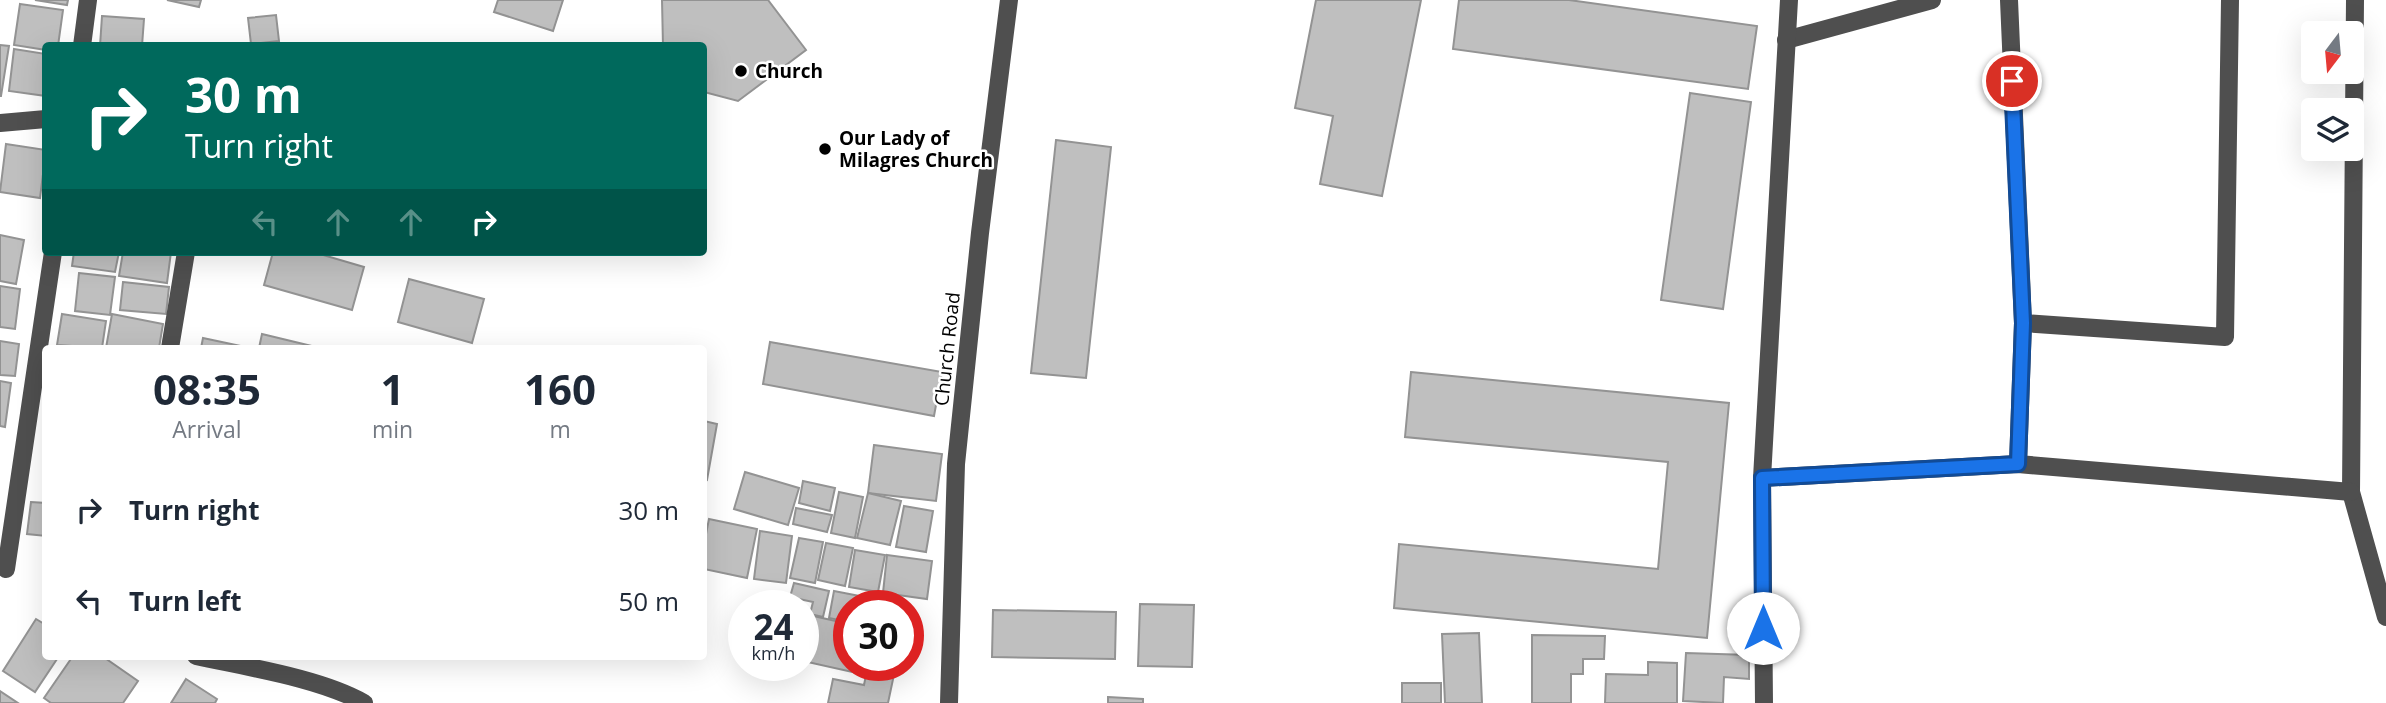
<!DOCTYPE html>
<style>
body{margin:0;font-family:"Open Sans",sans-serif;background:#f2f2f3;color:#1f2937;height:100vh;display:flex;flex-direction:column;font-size:26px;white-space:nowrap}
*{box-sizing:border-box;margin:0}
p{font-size:23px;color:#747a83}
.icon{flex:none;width:38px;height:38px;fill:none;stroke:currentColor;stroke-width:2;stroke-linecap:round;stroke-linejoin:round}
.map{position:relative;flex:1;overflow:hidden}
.sheet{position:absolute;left:42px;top:345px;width:665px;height:315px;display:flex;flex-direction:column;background:#fff;border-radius:7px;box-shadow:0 7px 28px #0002}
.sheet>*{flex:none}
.hud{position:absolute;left:42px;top:42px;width:665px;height:214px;border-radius:7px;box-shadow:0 7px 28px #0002;background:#00695c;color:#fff;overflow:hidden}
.needle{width:46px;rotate:196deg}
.tools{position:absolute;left:2301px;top:21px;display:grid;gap:14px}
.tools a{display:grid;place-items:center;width:63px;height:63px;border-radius:7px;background:#fff;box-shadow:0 7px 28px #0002;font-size:35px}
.speed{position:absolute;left:728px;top:590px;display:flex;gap:14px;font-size:35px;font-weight:700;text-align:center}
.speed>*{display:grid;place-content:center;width:91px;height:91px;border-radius:50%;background:#fff;box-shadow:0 7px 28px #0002;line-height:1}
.speed small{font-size:18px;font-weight:400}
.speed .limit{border:10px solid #d22;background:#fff;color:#111}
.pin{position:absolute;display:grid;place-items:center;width:60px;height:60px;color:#fff;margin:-30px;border:4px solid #fff;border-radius:50%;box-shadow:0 2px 7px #0007}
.me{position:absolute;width:77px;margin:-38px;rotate:0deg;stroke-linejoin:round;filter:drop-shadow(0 0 5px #0008)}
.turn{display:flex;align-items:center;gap:24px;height:147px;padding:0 28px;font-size:32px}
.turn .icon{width:91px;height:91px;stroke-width:2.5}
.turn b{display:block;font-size:49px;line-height:60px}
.lanes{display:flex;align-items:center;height:66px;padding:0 28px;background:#0003;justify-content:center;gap:35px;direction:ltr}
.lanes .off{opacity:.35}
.eta{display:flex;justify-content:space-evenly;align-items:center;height:119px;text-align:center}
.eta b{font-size:42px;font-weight:700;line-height:49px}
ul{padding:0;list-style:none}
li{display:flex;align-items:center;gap:21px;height:91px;padding:0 28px}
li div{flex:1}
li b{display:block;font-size:26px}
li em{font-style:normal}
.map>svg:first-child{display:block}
.building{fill:#bfbfbf;stroke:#939393;stroke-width:2}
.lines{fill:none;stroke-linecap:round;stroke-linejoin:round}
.minor{stroke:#4f4f4f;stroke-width:18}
.route-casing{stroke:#114b97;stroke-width:18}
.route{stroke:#1a73e8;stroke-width:12}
.poi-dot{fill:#000;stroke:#fff;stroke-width:2.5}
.labels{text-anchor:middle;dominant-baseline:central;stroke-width:5;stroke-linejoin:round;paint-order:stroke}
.poi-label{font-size:19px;font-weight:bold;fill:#000;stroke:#fff;text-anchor:start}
.street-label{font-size:19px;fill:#000;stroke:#fff}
</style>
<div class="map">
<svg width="2386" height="703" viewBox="0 0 2386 703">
<rect width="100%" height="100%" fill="#fff"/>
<!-- building -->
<g class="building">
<polygon points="35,0 68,0 67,5"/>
<polygon points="167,0 201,0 199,7"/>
<polygon points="498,0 563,0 553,31 494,12"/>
<polygon points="662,0 768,0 806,50 738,101 704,92 704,46 663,46"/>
<polygon points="1316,0 1421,0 1382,196 1320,184 1333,116 1295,108"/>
<polygon points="1459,0 1569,0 1757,26 1748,89 1453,49"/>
<polygon points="20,4 63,10 58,46 46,46 46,50 14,45"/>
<polygon points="276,15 279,41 251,44 248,18"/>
<polygon points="102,16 144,19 142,46 100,46"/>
<polygon points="0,45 9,46 1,96 0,96"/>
<polygon points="14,49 46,54 46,96 9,91"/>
<polygon points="1690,93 1751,102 1723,309 1661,300"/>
<polygon points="1056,140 1111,147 1086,378 1031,373"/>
<polygon points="6,144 46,150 40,198 0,192"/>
<polygon points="0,235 24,240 16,284 0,281"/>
<polygon points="74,252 119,252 115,272 72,266"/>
<polygon points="123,252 171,252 167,283 119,276"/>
<polygon points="273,252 313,252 364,267 352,310 264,285"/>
<polygon points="79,273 115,277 110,315 75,311"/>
<polygon points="409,279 484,299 472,343 398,322"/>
<polygon points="123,282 169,287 166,314 120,310"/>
<polygon points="0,286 20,289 15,329 0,327"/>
<polygon points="62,314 106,321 102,348 57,345"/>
<polygon points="112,314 163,324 159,348 106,348"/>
<polygon points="262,334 320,348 259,348"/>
<polygon points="203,338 250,348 201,348"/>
<polygon points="0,341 19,344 15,376 0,375"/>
<polygon points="770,342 942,372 934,416 763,384"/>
<polygon points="1411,372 1729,403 1707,638 1394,608 1399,544 1658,569 1668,462 1405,437"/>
<polygon points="0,381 11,383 5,427 0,426"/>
<polygon points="704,421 717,424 707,480 704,479"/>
<polygon points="874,445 942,454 936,501 868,493"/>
<polygon points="745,472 799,488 788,525 734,509"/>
<polygon points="803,481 835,488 830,511 799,503"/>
<polygon points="839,492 863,497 855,538 831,533"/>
<polygon points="868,493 901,501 890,545 857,538"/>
<polygon points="31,502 46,503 46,536 27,534"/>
<polygon points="904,506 933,511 926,552 896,547"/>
<polygon points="796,508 832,515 827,532 793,524"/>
<polygon points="709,519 757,529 747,578 704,569 704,544"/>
<polygon points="760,531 792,536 786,583 754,579"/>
<polygon points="799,538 823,542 815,583 790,578"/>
<polygon points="826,543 853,548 845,586 818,580"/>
<polygon points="855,550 885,555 878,592 849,587"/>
<polygon points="887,555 932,561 927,599 883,593"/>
<polygon points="794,583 829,591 823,617 810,614 813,602 790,597"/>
<polygon points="834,591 906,605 906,606 849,606 849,622 829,618"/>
<polygon points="1140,604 1194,605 1192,667 1138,666"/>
<polygon points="993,610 1116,612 1115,659 992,657"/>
<polygon points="809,615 849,624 849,665 896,665 888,703 828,703 833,679 864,685 866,675 803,661 803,641"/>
<polygon points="36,619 46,625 46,656 59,656 35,692 3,671"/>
<polygon points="1479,633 1482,703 1445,703 1442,634"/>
<polygon points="1532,635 1605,636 1604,659 1583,659 1583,674 1571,674 1571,703 1532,703"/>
<polygon points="1686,653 1749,655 1749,679 1724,677 1723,703 1683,701"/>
<polygon points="73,656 102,656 138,681 123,703 51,703 44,698"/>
<polygon points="1648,662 1677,663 1677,703 1605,703 1606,674 1648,675"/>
<polygon points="186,679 217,699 215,703 171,703"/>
<rect x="1402" y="683" width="39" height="20"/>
<polygon points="0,691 18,703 0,703"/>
<polygon points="1108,697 1143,699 1143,703 1108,703"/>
</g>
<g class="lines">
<!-- minor -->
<g class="minor">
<polyline points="2009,0 2023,323 2018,464"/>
<polyline points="2355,0 2351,492 2386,617"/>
<polyline points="1786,40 1932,0"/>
<polyline points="82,46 88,0"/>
<polyline points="0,123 46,119"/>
<polyline points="2023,323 2225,337 2230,0"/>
<polyline points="170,348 186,252"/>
<polyline points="1762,478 2018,464 2351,492"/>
<polyline points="6,569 53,252"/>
<path d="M196,656C246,667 320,678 364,703"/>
<polyline points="949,703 956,464 980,233 1009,0"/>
<polyline points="1764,703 1762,478 1789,0"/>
</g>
</g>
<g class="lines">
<!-- route casing -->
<g class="route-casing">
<polyline id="route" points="1763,628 1762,478 2018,464 2023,323 2012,81"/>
</g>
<!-- route -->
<use href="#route" class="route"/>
</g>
<!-- markers -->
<g class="poi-dot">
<circle cx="741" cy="71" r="7"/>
<circle cx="825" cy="149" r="7"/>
</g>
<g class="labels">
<!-- poi labels -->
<g class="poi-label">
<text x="755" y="71">Church</text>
<text x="839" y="138">Our Lady of<tspan x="839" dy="22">Milagres Church</tspan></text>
</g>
<!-- street labels -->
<g class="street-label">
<text transform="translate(947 349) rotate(-84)">Church Road</text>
</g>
</g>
</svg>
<div class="tools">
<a><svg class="needle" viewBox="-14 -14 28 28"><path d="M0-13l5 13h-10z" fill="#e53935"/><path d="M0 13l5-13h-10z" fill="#747a83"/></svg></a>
<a><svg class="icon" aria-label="layers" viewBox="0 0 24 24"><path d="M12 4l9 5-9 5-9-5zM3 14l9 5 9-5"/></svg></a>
</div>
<div class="speed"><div>24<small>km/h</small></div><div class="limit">30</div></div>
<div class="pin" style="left:2012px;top:81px;background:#d93025"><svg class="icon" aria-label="arrive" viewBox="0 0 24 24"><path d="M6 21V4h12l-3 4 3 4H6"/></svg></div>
<svg class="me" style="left:1763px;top:628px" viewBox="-20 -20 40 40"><circle r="19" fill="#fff"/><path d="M0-13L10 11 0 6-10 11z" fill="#1a73e8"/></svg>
<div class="hud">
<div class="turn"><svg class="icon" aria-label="right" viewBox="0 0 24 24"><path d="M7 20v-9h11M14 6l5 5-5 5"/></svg><div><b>30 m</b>Turn right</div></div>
<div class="lanes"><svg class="icon off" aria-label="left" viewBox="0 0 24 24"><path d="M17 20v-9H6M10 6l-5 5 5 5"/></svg><svg class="icon off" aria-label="ahead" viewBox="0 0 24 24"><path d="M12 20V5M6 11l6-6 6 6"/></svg><svg class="icon off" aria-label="ahead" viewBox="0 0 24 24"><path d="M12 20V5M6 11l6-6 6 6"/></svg><svg class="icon" aria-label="right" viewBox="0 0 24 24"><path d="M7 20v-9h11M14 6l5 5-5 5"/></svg></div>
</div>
<section class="sheet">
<div class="eta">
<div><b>08:35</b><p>Arrival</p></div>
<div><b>1</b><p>min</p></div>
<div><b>160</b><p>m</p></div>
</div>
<ul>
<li><svg class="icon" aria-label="right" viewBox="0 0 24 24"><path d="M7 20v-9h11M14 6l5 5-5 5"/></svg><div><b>Turn right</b></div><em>30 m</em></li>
<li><svg class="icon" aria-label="left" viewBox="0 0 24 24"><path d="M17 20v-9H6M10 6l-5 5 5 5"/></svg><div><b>Turn left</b></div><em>50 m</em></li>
</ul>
</section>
</div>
